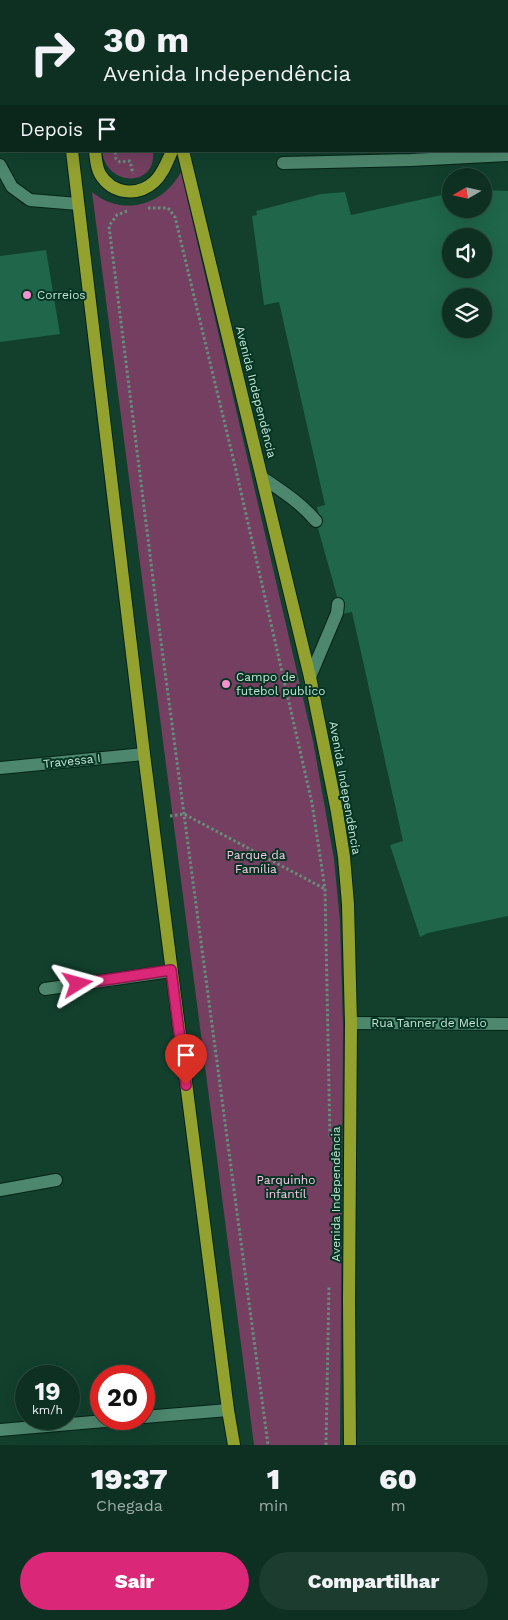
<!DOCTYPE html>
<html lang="pt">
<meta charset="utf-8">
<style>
body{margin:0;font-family:"Work Sans",sans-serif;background:#1c3c2f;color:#f1f3f6;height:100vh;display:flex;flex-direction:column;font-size:19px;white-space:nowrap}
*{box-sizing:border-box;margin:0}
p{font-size:16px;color:#9ba9a5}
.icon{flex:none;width:28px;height:28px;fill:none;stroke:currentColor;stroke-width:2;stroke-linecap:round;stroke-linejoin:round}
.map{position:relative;height:1445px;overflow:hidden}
.drawer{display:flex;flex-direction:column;background:#0e3022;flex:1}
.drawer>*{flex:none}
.banner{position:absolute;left:0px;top:0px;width:509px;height:152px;box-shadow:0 5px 20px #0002,0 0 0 1px #2e4b40;background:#0e3022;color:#f1f3f6;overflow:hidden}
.needle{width:32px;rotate:261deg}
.tools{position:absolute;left:442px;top:168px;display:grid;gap:10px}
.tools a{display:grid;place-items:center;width:50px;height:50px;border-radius:50%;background:#0e3022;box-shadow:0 5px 20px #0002,0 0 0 1px #2e4b40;font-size:25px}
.speed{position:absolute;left:15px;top:1365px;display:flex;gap:10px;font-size:25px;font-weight:700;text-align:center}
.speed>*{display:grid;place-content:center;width:65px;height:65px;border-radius:50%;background:#0e3022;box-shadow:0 5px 20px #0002,0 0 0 1px #2e4b40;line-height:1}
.speed small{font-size:12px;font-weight:400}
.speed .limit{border:8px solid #d22;background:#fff;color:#111}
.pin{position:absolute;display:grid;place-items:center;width:42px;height:42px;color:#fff;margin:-51px -21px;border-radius:50% 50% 50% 0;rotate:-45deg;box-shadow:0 0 5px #0007}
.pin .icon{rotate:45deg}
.me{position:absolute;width:55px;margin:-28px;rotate:82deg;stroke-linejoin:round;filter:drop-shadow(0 0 4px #0008)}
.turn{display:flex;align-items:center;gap:18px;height:105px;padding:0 20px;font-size:22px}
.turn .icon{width:65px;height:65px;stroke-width:2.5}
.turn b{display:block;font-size:35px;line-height:42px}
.then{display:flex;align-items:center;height:48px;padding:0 20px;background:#0003;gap:10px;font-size:19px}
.eta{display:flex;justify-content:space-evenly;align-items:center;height:85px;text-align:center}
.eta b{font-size:30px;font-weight:800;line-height:35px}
.button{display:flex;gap:10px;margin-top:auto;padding:10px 20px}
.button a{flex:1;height:58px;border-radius:30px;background:#db2777;color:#fff;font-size:20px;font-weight:800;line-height:58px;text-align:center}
.button a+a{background:#1c3c2f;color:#f1f3f6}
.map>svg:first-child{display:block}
.green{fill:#743f60}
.building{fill:#1f664a;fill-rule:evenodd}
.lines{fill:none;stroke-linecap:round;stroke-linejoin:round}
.service-casing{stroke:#042418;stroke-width:14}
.minor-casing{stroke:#042418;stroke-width:14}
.tertiary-casing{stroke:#042418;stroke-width:14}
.primary-casing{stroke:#042418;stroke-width:14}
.path{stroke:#678d7c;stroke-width:3;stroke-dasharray:2.5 2.5;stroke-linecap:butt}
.service{stroke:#4d876d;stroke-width:12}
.minor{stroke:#4d876d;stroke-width:12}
.tertiary{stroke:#4d876d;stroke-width:12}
.primary{stroke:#93a12f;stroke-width:12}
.route-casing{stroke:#8e194d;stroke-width:12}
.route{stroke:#db2777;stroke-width:9}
.poi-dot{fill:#f690cf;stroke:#043523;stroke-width:2}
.labels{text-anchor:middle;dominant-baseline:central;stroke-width:4;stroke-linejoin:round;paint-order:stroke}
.poi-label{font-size:12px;fill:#c7e4d5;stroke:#043523;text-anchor:start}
.street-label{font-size:12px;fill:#c7e4d5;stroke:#043523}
.park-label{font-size:12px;fill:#fcc9e6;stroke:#043523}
</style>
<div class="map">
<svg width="508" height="1445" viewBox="0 0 508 1445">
<rect width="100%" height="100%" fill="#12402d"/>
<!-- green -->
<g class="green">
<path d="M102,151H153C157,188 106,187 102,151Z"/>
<path d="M181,172L313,741L334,859L340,921L343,1027L340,1445H254L92,192C122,217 163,206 181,172Z"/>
</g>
<!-- building -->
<g class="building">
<path d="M484,190L508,191V916L428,933L420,937L390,845L403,841L352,612L342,614L316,521L320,520L317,507L325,505L279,302L264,305L252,216L257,215L256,211L321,194L345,192L351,215L451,193V209H484ZM451,236H484V269H451ZM451,296H484V329H451Z"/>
<polygon points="46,250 60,334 0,342 0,256"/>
</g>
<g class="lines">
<!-- service casing -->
<g class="service-casing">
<g id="service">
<polyline points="283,163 411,160 508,155"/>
<polyline points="0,165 12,187 30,200 78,204"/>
<path d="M263,478C282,491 301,503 316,521"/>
<polyline points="310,677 337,613 338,604"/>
<polyline points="45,989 171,971"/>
<polyline points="0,1190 56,1180"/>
</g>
</g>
<!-- minor casing -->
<g class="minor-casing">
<g id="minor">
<polyline points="0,103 1,103"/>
<polyline points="0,768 144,754"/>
<polyline points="351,1023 508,1024"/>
<polyline points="144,1417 228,1410"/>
<polyline points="0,1430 128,1419"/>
</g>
</g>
<!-- tertiary casing -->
<g class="tertiary-casing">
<polyline id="tertiary" points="504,1 508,1"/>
</g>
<!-- primary casing -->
<g class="primary-casing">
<g id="primary">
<polyline points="53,0 53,1"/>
<polyline points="73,0 73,1"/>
<polyline points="148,0 148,1"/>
<polyline points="72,151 144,754 228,1410 234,1445"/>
<path d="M95,151C96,159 96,167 100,174C112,194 137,197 154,182C163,174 167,162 172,151"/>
<polyline points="183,151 310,677 337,812 344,857 348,904 351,1023 349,1301 350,1445"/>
</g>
</g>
<!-- path -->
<g class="path">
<polyline points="123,0 124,1"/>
<polyline points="115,152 116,159 120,162 130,161 133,174"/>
<polyline points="148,208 168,208 175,217 235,466 312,803 325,889 330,1138"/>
<polyline points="127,211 117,215 109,226 158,619 268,1445"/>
<polyline points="170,816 184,814 325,889"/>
<polyline points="326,1445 329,1286"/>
</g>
<!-- service -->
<use href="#service" class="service"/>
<!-- minor -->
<use href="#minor" class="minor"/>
<!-- tertiary -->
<use href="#tertiary" class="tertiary"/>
<!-- primary -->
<use href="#primary" class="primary"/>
</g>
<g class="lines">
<!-- route casing -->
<g class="route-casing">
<polyline id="route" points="78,984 171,970 186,1085"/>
</g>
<!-- route -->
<use href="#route" class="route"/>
</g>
<!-- markers -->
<g class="poi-dot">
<circle cx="27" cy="295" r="5"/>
<circle cx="226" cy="684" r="5"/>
</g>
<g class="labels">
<!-- poi labels -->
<g class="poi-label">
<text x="37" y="295">Correios</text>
<text x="236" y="677">Campo de<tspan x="236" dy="14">futebol publico</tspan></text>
</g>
<!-- street labels -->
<g class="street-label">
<text transform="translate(256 392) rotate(76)">Avenida Independência</text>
<text transform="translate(72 761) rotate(-6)">Travessa I</text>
<text transform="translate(345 788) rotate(80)">Avenida Independência</text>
<text x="429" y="1023">Rua Tanner de Melo</text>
<text transform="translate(336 1194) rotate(-90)">Avenida Independência</text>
</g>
<!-- park labels -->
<g class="park-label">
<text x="256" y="855">Parque da<tspan x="256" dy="14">Família</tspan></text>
<text x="286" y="1180">Parquinho<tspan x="286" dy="14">infantíl</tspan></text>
</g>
</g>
</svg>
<div class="tools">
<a><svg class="needle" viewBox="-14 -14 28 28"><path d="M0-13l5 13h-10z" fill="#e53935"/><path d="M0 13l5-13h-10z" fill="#9ba9a5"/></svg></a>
<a><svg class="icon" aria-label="sound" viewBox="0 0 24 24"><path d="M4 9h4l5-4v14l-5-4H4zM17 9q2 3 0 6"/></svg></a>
<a><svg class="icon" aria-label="layers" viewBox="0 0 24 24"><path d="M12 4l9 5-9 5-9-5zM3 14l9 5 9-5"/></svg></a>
</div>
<div class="speed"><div>19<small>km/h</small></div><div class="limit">20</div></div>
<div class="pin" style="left:186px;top:1085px;background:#d93025"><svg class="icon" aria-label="arrive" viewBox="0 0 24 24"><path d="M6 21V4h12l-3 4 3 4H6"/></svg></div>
<svg class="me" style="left:78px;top:984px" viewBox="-20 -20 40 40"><path d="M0-17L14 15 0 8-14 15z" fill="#db2777" stroke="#fff" stroke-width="4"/></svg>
<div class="banner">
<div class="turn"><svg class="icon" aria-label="right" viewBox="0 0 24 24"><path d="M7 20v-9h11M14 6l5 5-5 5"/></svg><div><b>30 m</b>Avenida Independência</div></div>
<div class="then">Depois<svg class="icon" aria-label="arrive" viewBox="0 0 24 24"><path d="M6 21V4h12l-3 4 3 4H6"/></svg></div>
</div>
</div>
<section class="drawer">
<div class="eta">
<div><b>19:37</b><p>Chegada</p></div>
<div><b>1</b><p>min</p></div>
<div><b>60</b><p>m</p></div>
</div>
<div class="button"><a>Sair</a><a>Compartilhar</a></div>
</section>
